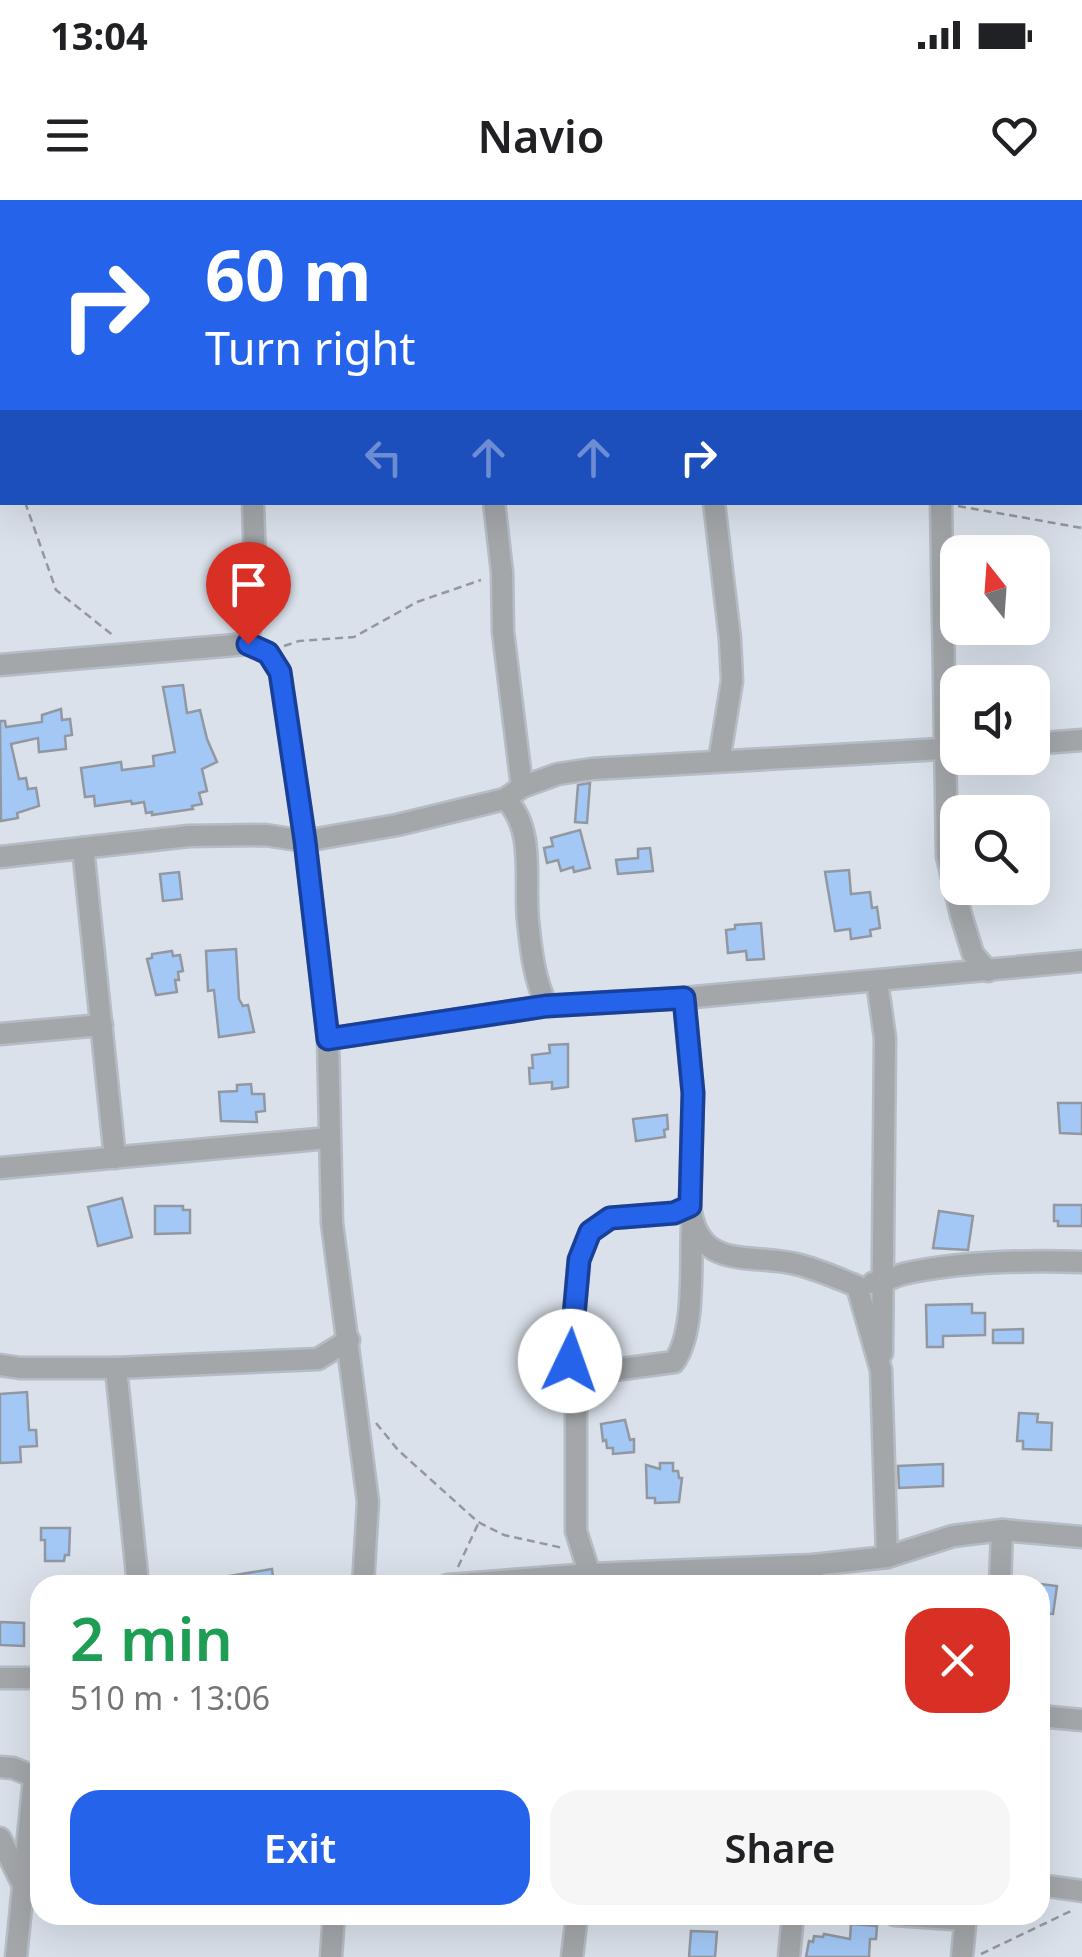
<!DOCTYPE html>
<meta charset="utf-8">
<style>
body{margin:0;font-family:"Noto Sans",sans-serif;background:#f6f6f6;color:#202124;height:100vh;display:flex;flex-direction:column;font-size:38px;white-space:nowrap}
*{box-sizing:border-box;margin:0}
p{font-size:32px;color:#757577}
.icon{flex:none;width:55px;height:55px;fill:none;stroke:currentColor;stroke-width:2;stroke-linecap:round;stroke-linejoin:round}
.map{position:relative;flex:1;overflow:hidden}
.side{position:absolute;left:30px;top:1375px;width:1020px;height:350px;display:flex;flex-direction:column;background:#fff;border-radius:30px;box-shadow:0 10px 40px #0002}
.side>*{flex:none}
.hud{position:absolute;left:0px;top:0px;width:1082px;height:305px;box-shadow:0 10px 40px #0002;background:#2563eb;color:#fff;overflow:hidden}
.needle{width:65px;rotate:343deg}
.fabs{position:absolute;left:940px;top:335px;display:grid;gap:20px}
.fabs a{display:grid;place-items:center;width:110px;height:110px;border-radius:20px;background:#fff;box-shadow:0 10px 40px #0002;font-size:50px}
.pin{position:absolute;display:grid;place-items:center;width:85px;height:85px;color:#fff;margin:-102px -42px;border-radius:50% 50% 50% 0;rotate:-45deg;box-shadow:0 0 10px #0007}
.pin .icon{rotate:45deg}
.me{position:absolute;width:110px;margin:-55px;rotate:3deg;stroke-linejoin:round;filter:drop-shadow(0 0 8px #0008)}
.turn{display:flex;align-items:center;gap:35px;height:210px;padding:0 40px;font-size:45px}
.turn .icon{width:130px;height:130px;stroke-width:2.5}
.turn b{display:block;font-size:70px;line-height:85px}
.lanes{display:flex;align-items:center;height:95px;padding:0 40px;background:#0003;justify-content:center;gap:50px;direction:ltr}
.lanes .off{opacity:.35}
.round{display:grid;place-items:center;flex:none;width:105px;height:105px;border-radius:30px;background:#f6f6f6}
.summary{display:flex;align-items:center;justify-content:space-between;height:170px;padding:0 40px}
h1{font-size:60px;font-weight:600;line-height:75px;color:#1e9e55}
.primary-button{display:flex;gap:20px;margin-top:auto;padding:20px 40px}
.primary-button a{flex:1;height:115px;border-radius:30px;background:#2563eb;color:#fff;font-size:40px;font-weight:600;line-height:115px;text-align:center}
.primary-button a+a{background:#f6f6f6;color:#202124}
.status{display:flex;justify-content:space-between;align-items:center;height:70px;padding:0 50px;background:#fff;direction:ltr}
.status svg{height:28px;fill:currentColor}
header{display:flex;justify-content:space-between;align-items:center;height:130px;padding:0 40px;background:#fff;font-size:45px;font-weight:600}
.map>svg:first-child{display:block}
.building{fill:#a3c8f6;stroke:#9298a1;stroke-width:2.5}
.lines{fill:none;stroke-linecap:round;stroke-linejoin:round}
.minor-casing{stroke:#b6bcc4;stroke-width:25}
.path{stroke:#93989f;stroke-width:2.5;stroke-dasharray:8 5;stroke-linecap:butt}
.minor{stroke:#a4a7aa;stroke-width:20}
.route-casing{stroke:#184099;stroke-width:25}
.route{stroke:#2563eb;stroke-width:18}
</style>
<div class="status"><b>13:04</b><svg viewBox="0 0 49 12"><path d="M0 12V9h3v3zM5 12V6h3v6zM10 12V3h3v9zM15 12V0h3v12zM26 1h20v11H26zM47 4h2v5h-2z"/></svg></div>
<header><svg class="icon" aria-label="menu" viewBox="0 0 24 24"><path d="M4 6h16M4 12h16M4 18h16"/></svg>Navio<svg class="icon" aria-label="heart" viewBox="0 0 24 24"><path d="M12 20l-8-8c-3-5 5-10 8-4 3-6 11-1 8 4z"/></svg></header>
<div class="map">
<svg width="1082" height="1757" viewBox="0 0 1082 1757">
<rect width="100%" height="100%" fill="#dae1ea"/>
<!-- building -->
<g class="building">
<polygon points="183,485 187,513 200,510 207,539 217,562 202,569 207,591 199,593 202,604 192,606 193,609 152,615 152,612 146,613 144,602 132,604 131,601 95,606 94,596 85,597 81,568 121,562 122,570 154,566 153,556 175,552 163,487"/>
<polygon points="61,509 62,520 70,519 72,535 65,536 66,549 39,552 38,538 11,544 19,579 26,578 28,589 36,588 39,606 17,613 18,618 1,621 0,521 5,521 6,527 42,522 42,515"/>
<polygon points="590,583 587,623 575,622 578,585"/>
<polygon points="580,630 590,668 574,672 573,667 561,671 558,660 547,663 544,648 553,646 551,638"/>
<polygon points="650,648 653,671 618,674 616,660 638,658 638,649"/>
<polygon points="849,670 851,694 870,692 872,708 877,707 880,728 870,730 871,736 851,739 850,729 835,731 825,672"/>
<polygon points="179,672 182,699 163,701 160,674"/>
<polygon points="761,723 764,759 747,760 746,751 728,753 726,730 735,729 735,725"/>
<polygon points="236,749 239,799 243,806 248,805 254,832 219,837 214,790 208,791 206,751"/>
<polygon points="172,751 173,756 180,755 183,771 178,772 179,780 175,780 177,792 156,795 147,759 152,758 152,754"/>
<polygon points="568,844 568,887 552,889 552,882 530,884 529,868 533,868 532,855 550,853 549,845"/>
<polygon points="251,884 252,894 264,894 265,911 256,912 257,922 221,921 219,892 237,891 237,885"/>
<polygon points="1058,903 1082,903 1082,934 1060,933"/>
<polygon points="667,915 668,929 664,930 665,937 636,941 633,919"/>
<polygon points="122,998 132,1037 98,1046 88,1007"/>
<polygon points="1054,1005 1082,1005 1082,1026 1058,1026 1058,1021 1054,1021"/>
<polygon points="155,1006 183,1006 183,1010 190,1010 190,1033 155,1034"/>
<polygon points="939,1011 973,1016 968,1050 933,1048"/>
<polygon points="972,1104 972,1113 985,1113 985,1135 943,1136 943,1147 927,1147 926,1105"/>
<polygon points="1023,1129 1023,1143 993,1143 993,1130"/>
<polygon points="27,1192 29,1230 36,1230 37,1246 20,1247 21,1262 0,1263 0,1194"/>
<polygon points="1019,1213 1038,1214 1037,1222 1052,1223 1051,1250 1023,1249 1023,1241 1017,1241"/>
<polygon points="625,1220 630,1240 634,1239 634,1252 613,1254 613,1248 607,1248 606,1240 603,1241 601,1224"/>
<polygon points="660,1263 673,1263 673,1271 678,1271 679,1278 682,1278 679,1302 655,1303 655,1298 647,1298 646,1265 660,1269"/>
<polygon points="943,1264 943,1286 899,1288 898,1266"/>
<polygon points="41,1328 70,1328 69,1355 65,1355 64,1361 45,1361 45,1340 41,1340"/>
<polygon points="272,1369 274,1385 217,1385 217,1378"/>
<polygon points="1040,1384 1057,1386 1053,1414 1040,1413"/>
<polygon points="0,1422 24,1423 24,1446 0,1445"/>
<polygon points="851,1724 877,1726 876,1739 870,1739 869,1757 806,1757 809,1741 813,1742 814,1736 823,1737 824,1734 850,1739"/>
<polygon points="691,1731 717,1732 715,1757 689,1757"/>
</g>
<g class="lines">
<!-- minor casing -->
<g class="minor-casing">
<g id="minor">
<polyline points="628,0 631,2"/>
<polyline points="1080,91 1082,90"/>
<polyline points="494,302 502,372 503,432 522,587"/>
<polyline points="714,302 730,439 732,481 719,561"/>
<polyline points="941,302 947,656 961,715 973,754 988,771"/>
<polyline points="247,444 256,396 253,302"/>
<polyline points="0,465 247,444 268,453 280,472 305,641 328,839 332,1023 368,1302 363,1385"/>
<polyline points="1032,544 1082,540"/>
<path d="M505,599C536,628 524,682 528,721C531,750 534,779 547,806"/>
<polyline points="83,648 115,958"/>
<polyline points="0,657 189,636 265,635 305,641 397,625 505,599 522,587 558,574 592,569 958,548"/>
<polyline points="877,781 885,838 882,1153"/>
<path d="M684,798L693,893L690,1006C698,1071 748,1053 796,1064C817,1069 837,1078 857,1086L881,1170L887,1357"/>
<polyline points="0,834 102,825"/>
<polyline points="328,839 547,806 684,798 1082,761"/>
<polyline points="0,968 329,938"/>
<path d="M873,1083C884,1082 893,1077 903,1074C961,1061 1023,1060 1082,1062"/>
<polyline points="0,1165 20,1168 116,1168 318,1159 349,1140"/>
<polyline points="116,1168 138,1385"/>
<path d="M576,1194L590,1176L599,1172L674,1162C696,1132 690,1064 692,1026"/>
<polyline points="448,1385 591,1374 813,1365 887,1357 953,1336 1002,1330 1082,1337"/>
<polyline points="593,1385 576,1331 576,1194 570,1161 579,1059 590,1032 610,1018 674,1013 690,1006"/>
<polyline points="812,1385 813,1365"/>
<polyline points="1000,1385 1002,1330"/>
<polyline points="0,1478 40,1478"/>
<polyline points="1040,1516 1082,1520"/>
<polyline points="0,1567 13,1568 40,1579"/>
<polyline points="0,1638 21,1681"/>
<polyline points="1040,1685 1082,1691"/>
<polyline points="895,1715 966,1720"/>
<polyline points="16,1757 34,1578"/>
<polyline points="331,1757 334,1715"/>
<polyline points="572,1757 577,1715"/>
<polyline points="789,1757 793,1715"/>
<polyline points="962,1757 966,1715"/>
</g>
</g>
<!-- path -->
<g class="path">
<polyline points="932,0 932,2"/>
<polyline points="0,226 2,234"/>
<polyline points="25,302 56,390 115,437"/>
<polyline points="958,306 1082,328"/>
<polyline points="284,446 299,441 354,437 417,402 481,380"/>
<polyline points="376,1223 398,1250 478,1322 504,1335 563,1348"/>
<polyline points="458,1367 478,1324"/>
<polyline points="981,1754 1073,1710"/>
</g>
<!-- minor -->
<use href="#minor" class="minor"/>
</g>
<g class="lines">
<!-- route casing -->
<g class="route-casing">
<polyline id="route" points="248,444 268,453 280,472 305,641 328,839 546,806 684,798 693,893 690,1006 674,1013 610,1018 590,1032 579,1060 570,1161"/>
</g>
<!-- route -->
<use href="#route" class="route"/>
</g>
</svg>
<div class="fabs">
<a><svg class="needle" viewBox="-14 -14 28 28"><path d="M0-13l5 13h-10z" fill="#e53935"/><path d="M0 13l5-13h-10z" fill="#757577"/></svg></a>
<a><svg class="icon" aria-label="sound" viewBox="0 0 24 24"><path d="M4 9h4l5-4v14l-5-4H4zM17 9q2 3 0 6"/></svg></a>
<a><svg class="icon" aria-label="search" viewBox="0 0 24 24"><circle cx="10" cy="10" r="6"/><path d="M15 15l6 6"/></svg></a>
</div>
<div class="pin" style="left:248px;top:444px;background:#d93025"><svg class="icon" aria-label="arrive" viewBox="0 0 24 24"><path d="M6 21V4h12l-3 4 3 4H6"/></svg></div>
<svg class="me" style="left:570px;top:1161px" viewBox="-20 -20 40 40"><circle r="19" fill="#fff"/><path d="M0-13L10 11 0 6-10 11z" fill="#2563eb"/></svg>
<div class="hud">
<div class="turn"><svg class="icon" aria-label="right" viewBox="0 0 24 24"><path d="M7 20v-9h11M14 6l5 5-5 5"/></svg><div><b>60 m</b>Turn right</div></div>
<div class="lanes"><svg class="icon off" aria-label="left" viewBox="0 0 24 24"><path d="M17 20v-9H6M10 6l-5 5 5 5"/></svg><svg class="icon off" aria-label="ahead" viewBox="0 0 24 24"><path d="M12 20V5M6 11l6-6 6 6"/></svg><svg class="icon off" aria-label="ahead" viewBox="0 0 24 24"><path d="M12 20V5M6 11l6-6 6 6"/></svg><svg class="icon" aria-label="right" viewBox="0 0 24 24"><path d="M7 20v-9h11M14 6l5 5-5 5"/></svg></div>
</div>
<section class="side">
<div class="summary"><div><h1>2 min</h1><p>510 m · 13:06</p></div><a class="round" style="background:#d93025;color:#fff"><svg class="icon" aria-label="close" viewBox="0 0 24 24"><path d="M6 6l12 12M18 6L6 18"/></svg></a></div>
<div class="primary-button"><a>Exit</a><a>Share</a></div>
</section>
</div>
